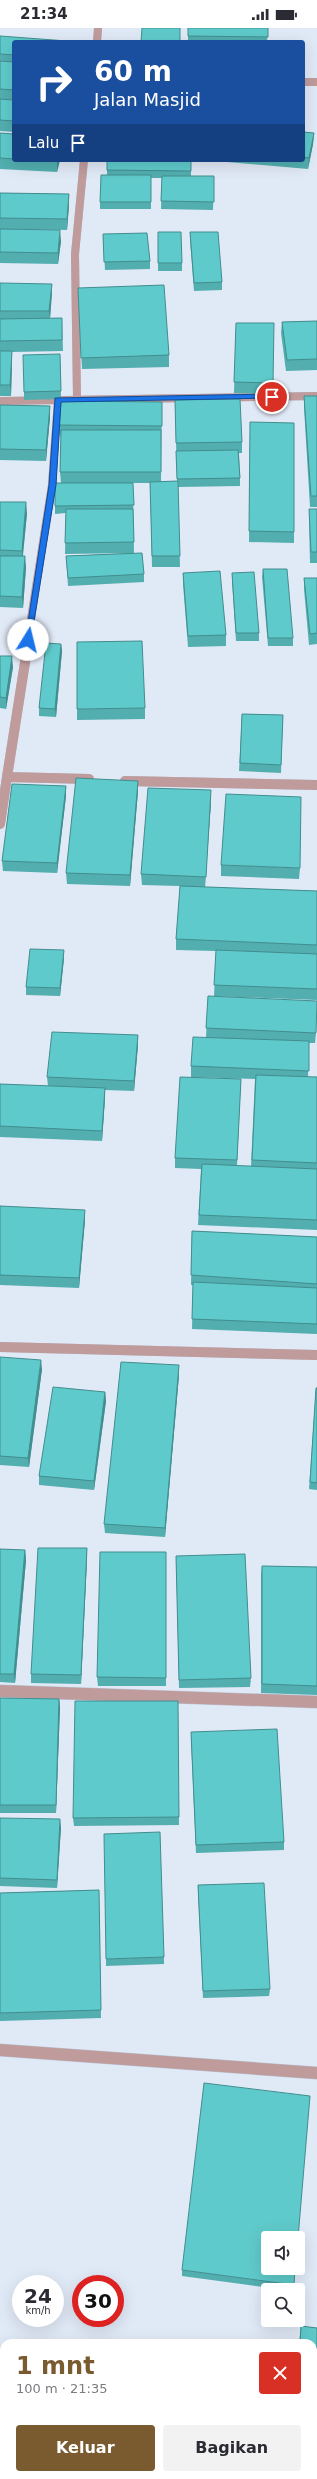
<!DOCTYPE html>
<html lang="id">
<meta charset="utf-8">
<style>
body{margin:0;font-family:"DejaVu Sans",sans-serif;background:#f2f2f3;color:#2b2b33;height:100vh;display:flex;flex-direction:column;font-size:15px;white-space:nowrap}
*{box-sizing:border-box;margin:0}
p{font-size:13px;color:#7c7c81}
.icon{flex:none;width:22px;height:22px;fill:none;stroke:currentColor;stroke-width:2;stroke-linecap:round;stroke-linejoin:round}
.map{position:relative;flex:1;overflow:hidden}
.details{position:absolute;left:0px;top:2311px;width:317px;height:140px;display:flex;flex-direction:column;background:#fff;border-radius:12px 12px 0 0;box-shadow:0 4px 16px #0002}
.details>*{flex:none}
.banner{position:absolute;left:12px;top:12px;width:293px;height:122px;border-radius:4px;box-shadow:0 4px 16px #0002;background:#1a4fa0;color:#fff;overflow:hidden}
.buttons{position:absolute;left:261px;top:2203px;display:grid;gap:8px}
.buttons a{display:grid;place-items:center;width:44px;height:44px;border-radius:4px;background:#fff;box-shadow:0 4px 16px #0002;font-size:20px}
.speed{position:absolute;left:12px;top:2247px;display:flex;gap:8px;font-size:20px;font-weight:700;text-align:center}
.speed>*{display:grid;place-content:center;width:52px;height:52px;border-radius:50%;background:#fff;box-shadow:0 4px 16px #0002;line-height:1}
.speed small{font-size:10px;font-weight:400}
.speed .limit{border:6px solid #d22;background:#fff;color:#111}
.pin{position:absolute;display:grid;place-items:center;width:34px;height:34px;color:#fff;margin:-17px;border:2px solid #fff;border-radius:50%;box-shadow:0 1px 4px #0007}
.me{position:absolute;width:44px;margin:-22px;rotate:9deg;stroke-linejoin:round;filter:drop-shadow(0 0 3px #0008)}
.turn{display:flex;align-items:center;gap:14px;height:84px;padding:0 16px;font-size:18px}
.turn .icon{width:52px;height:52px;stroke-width:2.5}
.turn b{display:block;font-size:28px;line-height:34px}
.then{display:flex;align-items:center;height:38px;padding:0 16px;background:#0003;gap:8px;font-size:15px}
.round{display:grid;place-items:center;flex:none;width:42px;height:42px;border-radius:4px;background:#f2f2f3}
.summary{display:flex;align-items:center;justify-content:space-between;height:68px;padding:0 16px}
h1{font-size:24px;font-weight:700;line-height:30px;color:#795b2f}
.primary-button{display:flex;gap:8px;margin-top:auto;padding:8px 16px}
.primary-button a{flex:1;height:46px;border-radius:4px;background:#795b2f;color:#fff;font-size:16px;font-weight:700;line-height:46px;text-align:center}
.primary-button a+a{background:#f2f2f3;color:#2b2b33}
.status{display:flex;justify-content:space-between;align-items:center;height:28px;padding:0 20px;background:#fff;direction:ltr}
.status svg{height:11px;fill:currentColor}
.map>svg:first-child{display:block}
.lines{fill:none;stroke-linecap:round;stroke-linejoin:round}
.minor-far2-casing{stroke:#bac5d4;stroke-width:8}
.minor-far1-casing{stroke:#bac5d4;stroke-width:10}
.minor-casing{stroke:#bac5d4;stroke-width:13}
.minor-far2{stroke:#c09b9c;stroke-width:8}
.minor-far1{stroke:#c09b9c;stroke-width:10}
.minor{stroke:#c09b9c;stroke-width:12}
.wall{fill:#52aeaf}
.shaded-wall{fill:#428d8e}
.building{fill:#5fcacb;stroke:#428d8e}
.route{fill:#1a73e8;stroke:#114b97}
</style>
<div class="status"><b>21:34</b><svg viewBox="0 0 49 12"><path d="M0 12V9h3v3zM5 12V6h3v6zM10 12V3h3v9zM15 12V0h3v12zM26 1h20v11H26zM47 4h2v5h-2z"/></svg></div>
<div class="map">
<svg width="317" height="2451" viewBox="0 0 317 2451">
<rect width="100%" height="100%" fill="#e0e9f6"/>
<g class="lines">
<!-- minor-far2 casing -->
<g class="minor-far2-casing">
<g id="minor-far2">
<polyline points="97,14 98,0"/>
<polyline points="303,54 317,54"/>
<polyline points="77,371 75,226 84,132"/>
<polyline points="0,373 317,368"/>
<polyline points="25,629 52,457 58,372"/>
</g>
</g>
<!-- minor-far1 casing -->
<g class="minor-far1-casing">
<g id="minor-far1">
<polyline points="26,628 7,749 89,751"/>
<polyline points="125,753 317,757"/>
<polyline points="0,796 7,749"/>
<polyline points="0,1319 317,1327"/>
</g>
</g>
<!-- minor casing -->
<g class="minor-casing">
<g id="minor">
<polyline points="0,1663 317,1674"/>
<polyline points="0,2022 317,2045"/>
</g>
</g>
<!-- minor-far2 -->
<use href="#minor-far2" class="minor-far2"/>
<!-- minor-far1 -->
<use href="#minor-far1" class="minor-far1"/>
<!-- minor -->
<use href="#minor" class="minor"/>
</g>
<!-- wall -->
<g class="wall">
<polygon points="188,0 268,0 267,14 188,14"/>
<polygon points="0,8 14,14 14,104 0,103"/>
<polygon points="303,104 314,105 313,116 308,141 227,134 227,132 303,132"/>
<polygon points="0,105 14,106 14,132 60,132 57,144 0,141"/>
<polygon points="107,132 191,132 191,148 214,148 213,182 161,181 162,150 151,150 151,181 100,181 100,174 107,147"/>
<polygon points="0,165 69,166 69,177 67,202 12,201 61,213 58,236 0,235"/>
<polygon points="158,204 182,235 182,243 158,243"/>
<polygon points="190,204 222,254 222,262 194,263 190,212"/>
<polygon points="103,206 150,233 150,241 105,242"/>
<polygon points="0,255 52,264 50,290 62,290 63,323 12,324 12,334 11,368 0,368 0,291 20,291 0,291"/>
<polygon points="78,260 169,327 169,339 82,341"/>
<polygon points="317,293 317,342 286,343 281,305 282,294"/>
<polygon points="236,295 273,355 273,366 234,365"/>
<polygon points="60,326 61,371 24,372 24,364"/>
<polygon points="304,368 317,368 317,479 310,479 304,380"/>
<polygon points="175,372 242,414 242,425 239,425 240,450 240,458 178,459 180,539 152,539 150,455 133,455 134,525 144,546 144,554 68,558 66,528 132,525 65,526 66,485 55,486 55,478 61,455 60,444 61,408 60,408 59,397 162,374 161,453 177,453"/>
<polygon points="0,377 50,378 50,389 46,433 0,432"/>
<polygon points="250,405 294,504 294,515 249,514"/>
<polygon points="0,474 27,485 23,528 26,539 23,580 0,579"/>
<polygon points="309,481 317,481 317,535 310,535 309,492"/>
<polygon points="263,541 293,610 293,618 268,618 262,549"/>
<polygon points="183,545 226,607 226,618 188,619 183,556"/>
<polygon points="232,545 259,605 259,613 236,613 232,553"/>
<polygon points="304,550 317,550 317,616 309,617 304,561"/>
<polygon points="61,616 62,623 56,689 39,688 39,680"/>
<polygon points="0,628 13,639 6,681 0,680"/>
<polygon points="145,680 145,691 77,692 77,681"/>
<polygon points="242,686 283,687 281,745 239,743"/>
<polygon points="138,753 138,763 130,858 67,856 66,845"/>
<polygon points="66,758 66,768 57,845 3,843 2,833"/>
<polygon points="211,773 205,859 317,863 317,972 214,968 216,923 176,922 176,911 180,858 142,857 141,846"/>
<polygon points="221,837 300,840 299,851 221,848"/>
<polygon points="64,930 60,968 26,967 26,959"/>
<polygon points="208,968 316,1005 315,1015 309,1015 308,1049 317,1049 317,1202 198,1197 201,1141 175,1140 175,1130 241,1051 237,1138 251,1138 255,1051 191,1049 191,1038 206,1009"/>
<polygon points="138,1007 138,1017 134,1063 105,1062 105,1070 102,1113 0,1109 0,1056 48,1058 47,1049"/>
<polygon points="0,1178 85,1192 79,1260 0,1257"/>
<polygon points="192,1203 317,1209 317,1306 192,1301 193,1257 191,1257"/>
<polygon points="0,1329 42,1341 29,1439 0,1437"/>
<polygon points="179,1347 165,1509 105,1505 104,1496"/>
<polygon points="316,1360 317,1360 317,1462 309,1461"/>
<polygon points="105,1364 106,1373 94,1462 39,1457 39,1448"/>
<polygon points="87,1520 87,1530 81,1656 31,1655 31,1646"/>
<polygon points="0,1521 25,1522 26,1532 15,1655 0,1654"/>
<polygon points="166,1524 166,1658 98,1658 97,1649"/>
<polygon points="176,1528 251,1650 250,1659 179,1660"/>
<polygon points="262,1538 317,1539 317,1667 261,1665 261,1547"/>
<polygon points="0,1670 59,1671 60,1679 56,1785 0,1785"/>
<polygon points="178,1673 179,1797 74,1798 73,1790"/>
<polygon points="191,1704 284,1814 284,1822 196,1825 191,1712"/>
<polygon points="0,1790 61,1799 57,1860 0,1858"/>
<polygon points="198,1857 270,1961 269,1968 203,1970 198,1865"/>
<polygon points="99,1862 101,1990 0,1993 0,1865"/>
<polygon points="164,1929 164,1936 106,1938 106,1931"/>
<polygon points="182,2242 294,2257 293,2262 286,2262 182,2248"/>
<polygon points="301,2298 317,2300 317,2408 313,2408 313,2315 299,2315"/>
</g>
<!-- shaded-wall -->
<g class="shaded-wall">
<polygon points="314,105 313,116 308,141 309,130"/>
<polygon points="57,132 60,132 57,144"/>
<polygon points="69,166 69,177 67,202 67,191"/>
<polygon points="60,202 61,213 58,236 58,225"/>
<polygon points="52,256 52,264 50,291 49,283"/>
<polygon points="12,323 12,334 11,368 10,357"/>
<polygon points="50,378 50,389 46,433 46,422"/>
<polygon points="26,474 27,485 22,534 22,523"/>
<polygon points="25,528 26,539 23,580 22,569"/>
<polygon points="61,616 62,623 56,689 55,681"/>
<polygon points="12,628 13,639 6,681 6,670"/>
<polygon points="138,753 138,763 130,858 130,847"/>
<polygon points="66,758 66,768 57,845 57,835"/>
<polygon points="211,762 211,773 205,860 206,849"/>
<polygon points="64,922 64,930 60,968 60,960"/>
<polygon points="138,1007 138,1017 134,1063 134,1053"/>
<polygon points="105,1060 105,1070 102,1113 102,1103"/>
<polygon points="85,1182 85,1192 79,1260 79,1250"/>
<polygon points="41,1332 42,1341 29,1439 28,1430"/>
<polygon points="179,1337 179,1347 165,1509 165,1500"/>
<polygon points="105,1364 106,1373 94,1462 94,1453"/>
<polygon points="87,1520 87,1530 81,1656 81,1647"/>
<polygon points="25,1522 26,1532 15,1655 14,1646"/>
<polygon points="59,1671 60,1679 56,1785 56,1777"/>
<polygon points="60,1791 61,1799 57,1860 57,1852"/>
</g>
<!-- building -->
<g class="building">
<polygon points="142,0 180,0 180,14 141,14"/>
<polygon points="188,0 268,0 268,9 188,8"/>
<polygon points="0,8 67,13 66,14 14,14 14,27 0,26"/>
<polygon points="0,33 14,34 14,62 0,61"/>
<polygon points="0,71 14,72 14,93 0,92"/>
<polygon points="303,104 314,105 309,130 303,129"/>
<polygon points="0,105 14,106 14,131 0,130"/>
<polygon points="37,132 57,132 57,133"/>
<polygon points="107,132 191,132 191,143 107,142"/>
<polygon points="101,147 151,147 151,174 100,174"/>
<polygon points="162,148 214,148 214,174 161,173"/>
<polygon points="0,165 69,166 67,191 0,190"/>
<polygon points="0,201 60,202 58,225 0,224"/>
<polygon points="158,204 181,204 182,235 158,235"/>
<polygon points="190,204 218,204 222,254 194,255"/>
<polygon points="147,205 150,233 104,234 103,206"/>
<polygon points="0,255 52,256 49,283 0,283"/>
<polygon points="164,257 169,327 81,330 78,260"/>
<polygon points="62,290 62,312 0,313 0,291"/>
<polygon points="317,293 317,331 287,332 282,294"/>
<polygon points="236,295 274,295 273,355 234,354"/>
<polygon points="0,323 12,323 10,357 0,357"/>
<polygon points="60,326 61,363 24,364 23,327"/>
<polygon points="304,368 317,368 317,468 311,468"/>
<polygon points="240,371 242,414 176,415 175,372"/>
<polygon points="61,373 162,374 162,398 59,397"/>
<polygon points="0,377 50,378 46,422 0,421"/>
<polygon points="250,394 294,395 294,504 249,503"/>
<polygon points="61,402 161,402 161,444 60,444"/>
<polygon points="238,422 240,450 177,451 176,423"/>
<polygon points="178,453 180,528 152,528 150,454"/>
<polygon points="55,455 133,455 134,477 55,478"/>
<polygon points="0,474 26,474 22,523 0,522"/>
<polygon points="66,481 133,481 134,514 65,515"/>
<polygon points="309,481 317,481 317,524 311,524"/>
<polygon points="142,525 144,546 68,550 66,528"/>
<polygon points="0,528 25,528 22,569 0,568"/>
<polygon points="263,541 287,541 293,610 268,610"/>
<polygon points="220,543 226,607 188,608 183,545"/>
<polygon points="254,544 259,605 236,605 232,545"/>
<polygon points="304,550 317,550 317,605 310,606"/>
<polygon points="142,613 145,680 77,681 77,614"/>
<polygon points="46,615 61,616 55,681 39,680"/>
<polygon points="0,628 12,628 6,670 0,669"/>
<polygon points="242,686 283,687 281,737 240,735"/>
<polygon points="76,750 138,753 130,847 66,845"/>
<polygon points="12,756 66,758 57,835 2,833"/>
<polygon points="148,760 211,762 206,849 141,846"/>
<polygon points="226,766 301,769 300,840 221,837"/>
<polygon points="180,858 317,863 317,917 176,911"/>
<polygon points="30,921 64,922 60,960 26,959"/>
<polygon points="216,922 317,926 317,961 214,957"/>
<polygon points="208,968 317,973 316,1005 206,1000"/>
<polygon points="52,1004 138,1007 134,1053 47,1049"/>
<polygon points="193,1009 309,1013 309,1043 191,1038"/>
<polygon points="256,1047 317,1049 317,1135 252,1132"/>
<polygon points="180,1049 241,1051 237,1132 175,1130"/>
<polygon points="0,1056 105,1060 102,1103 0,1098"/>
<polygon points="202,1136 317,1141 317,1192 199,1187"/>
<polygon points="0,1178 85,1182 79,1250 0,1247"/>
<polygon points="192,1203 317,1209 317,1256 191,1247"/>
<polygon points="193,1254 317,1260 317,1296 192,1291"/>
<polygon points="0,1329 41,1332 28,1430 0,1428"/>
<polygon points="121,1334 179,1337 165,1500 104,1496"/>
<polygon points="53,1359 105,1364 94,1453 39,1448"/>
<polygon points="316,1360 317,1360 317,1455 310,1454"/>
<polygon points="38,1520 87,1520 81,1647 31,1646"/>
<polygon points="0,1521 25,1522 14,1646 0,1646"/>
<polygon points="100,1524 166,1524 166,1650 97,1649"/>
<polygon points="245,1526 251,1650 179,1652 176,1528"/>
<polygon points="262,1538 317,1539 317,1658 262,1656"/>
<polygon points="0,1670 59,1671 56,1777 0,1777"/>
<polygon points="75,1673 178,1673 179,1789 73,1790"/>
<polygon points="277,1701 284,1814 196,1817 191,1704"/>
<polygon points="0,1790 60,1791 57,1852 0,1850"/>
<polygon points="160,1804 164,1929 106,1931 104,1806"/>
<polygon points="264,1855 270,1961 203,1963 198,1857"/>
<polygon points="99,1862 101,1982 0,1985 0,1865"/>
<polygon points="204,2055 310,2068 298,2210 268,2210 268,2240 295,2240 294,2257 182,2242"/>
<polygon points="301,2298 317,2300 317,2403 313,2403 313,2315 300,2315"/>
<polygon points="313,2442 317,2442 317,2451 287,2451 287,2447 313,2447"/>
</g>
<!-- route -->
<polygon class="route" points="272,366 274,370 61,374 56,457 31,612 25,614 49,457 55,370"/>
</svg>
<div class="buttons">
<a><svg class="icon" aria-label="sound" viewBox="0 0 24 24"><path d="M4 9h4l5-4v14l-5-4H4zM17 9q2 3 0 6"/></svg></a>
<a><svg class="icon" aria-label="search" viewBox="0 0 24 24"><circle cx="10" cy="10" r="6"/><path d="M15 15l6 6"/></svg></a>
</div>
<div class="speed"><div>24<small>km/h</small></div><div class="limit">30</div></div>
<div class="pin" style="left:272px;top:369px;background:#d93025"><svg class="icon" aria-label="arrive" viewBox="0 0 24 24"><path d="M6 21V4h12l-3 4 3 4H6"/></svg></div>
<svg class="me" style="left:28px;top:612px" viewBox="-20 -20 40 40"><circle r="19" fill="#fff"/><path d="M0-13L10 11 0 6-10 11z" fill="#1a73e8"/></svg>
<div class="banner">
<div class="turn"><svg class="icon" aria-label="right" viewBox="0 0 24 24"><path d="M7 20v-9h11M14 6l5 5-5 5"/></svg><div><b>60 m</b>Jalan Masjid</div></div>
<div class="then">Lalu<svg class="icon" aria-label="arrive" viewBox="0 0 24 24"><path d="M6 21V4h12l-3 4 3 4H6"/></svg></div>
</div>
<section class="details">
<div class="summary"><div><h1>1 mnt</h1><p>100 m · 21:35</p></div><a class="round" style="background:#d93025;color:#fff"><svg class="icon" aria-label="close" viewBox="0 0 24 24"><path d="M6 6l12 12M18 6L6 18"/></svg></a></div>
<div class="primary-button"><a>Keluar</a><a>Bagikan</a></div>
</section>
</div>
